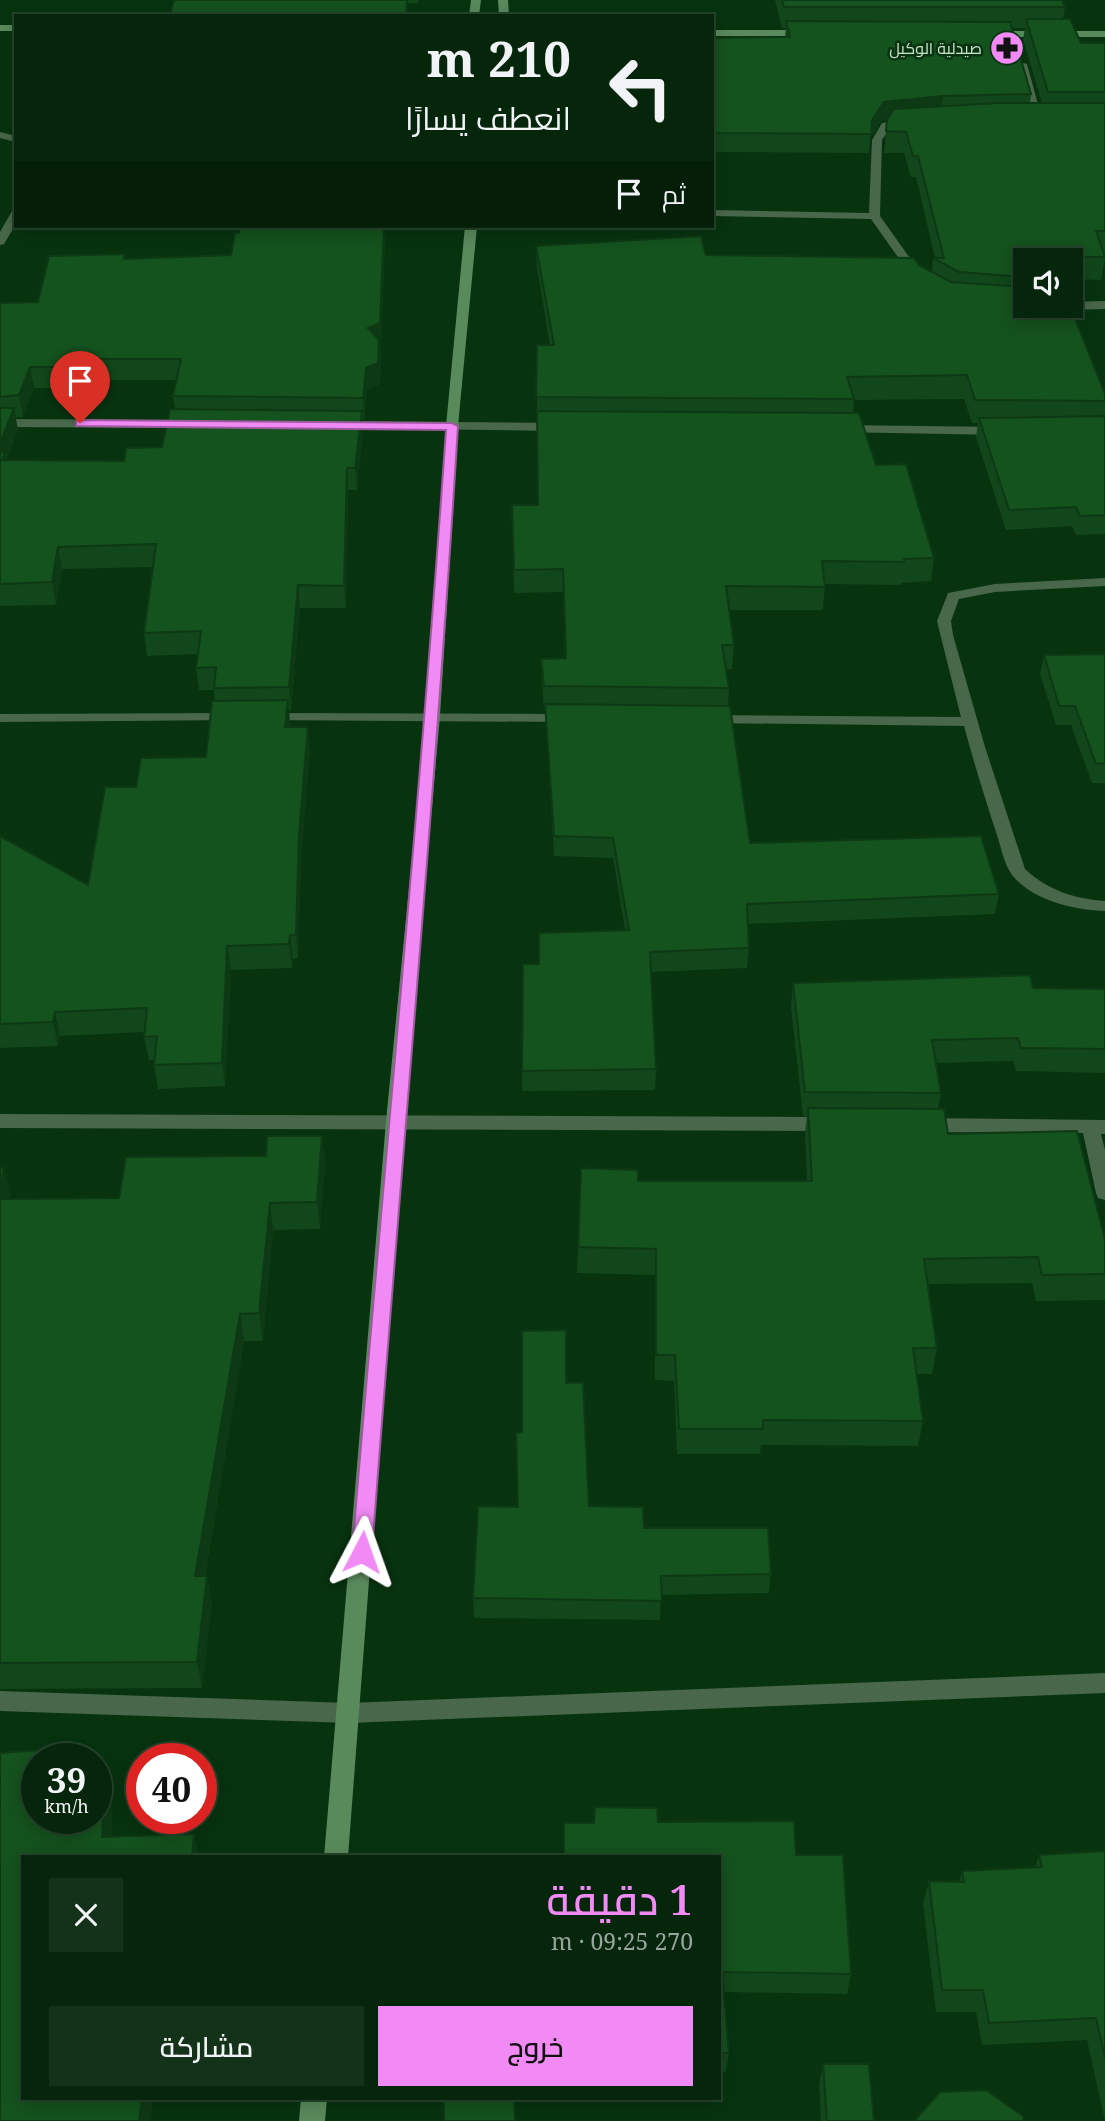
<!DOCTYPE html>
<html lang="ar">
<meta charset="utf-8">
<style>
body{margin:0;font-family:"Noto Serif",Cairo,serif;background:#133219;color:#f1f3f6;direction:rtl;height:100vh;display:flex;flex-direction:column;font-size:26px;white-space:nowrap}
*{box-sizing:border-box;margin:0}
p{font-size:23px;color:#97a59d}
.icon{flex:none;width:38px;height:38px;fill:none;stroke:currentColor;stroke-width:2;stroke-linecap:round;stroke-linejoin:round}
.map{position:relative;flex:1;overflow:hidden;direction:ltr}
.drawer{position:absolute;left:21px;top:1855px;width:700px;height:245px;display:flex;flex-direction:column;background:#05260b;border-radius:0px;box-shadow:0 4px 18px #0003,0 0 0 2px #26432c;direction:rtl}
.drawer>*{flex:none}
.banner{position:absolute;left:14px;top:14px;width:700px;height:214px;border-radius:0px;box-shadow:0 4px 18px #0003,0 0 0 2px #26432c;direction:rtl;background:#05260b;color:#f1f3f6;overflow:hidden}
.fabs{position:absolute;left:1013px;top:248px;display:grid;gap:14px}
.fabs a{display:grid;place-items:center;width:70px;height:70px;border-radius:0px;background:#05260b;box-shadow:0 4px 18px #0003,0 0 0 2px #26432c;font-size:35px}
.speed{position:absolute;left:21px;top:1743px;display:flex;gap:14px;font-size:35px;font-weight:700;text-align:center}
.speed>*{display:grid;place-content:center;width:91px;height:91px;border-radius:50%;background:#05260b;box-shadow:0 4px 18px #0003,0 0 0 2px #26432c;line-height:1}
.speed small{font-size:18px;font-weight:400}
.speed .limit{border:10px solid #d22;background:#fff;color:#111}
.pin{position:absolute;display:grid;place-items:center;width:60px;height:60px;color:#fff;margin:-72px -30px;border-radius:50% 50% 50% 0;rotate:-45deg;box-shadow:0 0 7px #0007}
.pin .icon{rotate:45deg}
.me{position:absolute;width:77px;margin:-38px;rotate:4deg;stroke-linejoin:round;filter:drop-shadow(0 0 5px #0008)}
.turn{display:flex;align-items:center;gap:24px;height:147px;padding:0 28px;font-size:32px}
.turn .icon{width:91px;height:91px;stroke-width:2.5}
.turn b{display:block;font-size:49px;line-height:60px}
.then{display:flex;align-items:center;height:66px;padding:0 28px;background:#0003;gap:14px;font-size:26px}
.round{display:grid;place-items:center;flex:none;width:74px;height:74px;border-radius:0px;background:#133219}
.summary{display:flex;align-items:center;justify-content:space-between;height:119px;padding:0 28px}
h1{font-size:42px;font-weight:600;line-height:52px;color:#f18af4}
.cta{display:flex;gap:14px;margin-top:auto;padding:14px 28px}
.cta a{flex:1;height:80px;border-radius:0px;background:#f18af4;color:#111;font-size:28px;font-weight:600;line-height:80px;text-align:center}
.cta a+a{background:#133219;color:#f1f3f6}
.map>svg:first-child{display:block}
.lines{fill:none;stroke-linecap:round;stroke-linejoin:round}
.street{fill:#49674a;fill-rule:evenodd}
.secondary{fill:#598a5c;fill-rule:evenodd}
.wall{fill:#11471a;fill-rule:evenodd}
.shaded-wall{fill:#0e3915}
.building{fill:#14521e;stroke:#0e3915;stroke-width:2}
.route{fill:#f18af4;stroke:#9d5a9f;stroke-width:2}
.labels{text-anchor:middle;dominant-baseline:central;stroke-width:5;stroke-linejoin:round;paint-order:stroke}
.far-poi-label{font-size:16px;fill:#cae1cb;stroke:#07330f;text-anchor:end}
</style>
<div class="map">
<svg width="1105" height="2121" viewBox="0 0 1105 2121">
<rect width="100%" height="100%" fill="#07330f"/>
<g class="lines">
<!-- street -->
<g class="street">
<polygon points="1019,62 1027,64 1042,119 1033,117"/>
<polygon points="909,119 913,120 913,124 890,128 882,140 880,216 924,278 922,280 914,280 871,219 712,216 712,210 869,213 872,140 882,123"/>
<polygon points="0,132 16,136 16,142 0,138"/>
<polygon points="16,210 16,224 4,244 0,245 0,232 12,211"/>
<polygon points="1105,301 1105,309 1071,310 1065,306 1071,306 1071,302"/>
<polygon points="0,419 189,420 195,424 189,428 0,427"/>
<polygon points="339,421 560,423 566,427 560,431 335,428 333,425"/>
<polygon points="840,425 1001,427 1007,431 1001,435 836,432 836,426"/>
<path d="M1105,578V586L995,592L959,599L951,621L953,635L985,747L1025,869C1047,890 1075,899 1105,901V911C1074,910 1033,901 1012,875C1004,864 1001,847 997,835C985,799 974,763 964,726L710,723L703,719L710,715L961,717L937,621L948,593L995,584Z"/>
<polygon points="234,713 239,714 239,720 0,722 0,714"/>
<polygon points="266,713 567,714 574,718 567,722 261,720 261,714"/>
<polygon points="0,1114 829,1117 835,1119 838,1124 835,1129 829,1131 0,1128"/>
<polygon points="923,1118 1105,1120 1105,1134 1101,1134 1105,1150 1105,1200 1098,1198 1096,1193 1083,1133 923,1132 917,1130 914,1125 917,1120"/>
<polygon points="1105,1673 1105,1693 349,1723 0,1711 0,1691 349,1703"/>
</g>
<!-- secondary -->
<g class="secondary">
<polygon points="471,0 481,0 479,16 469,16"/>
<polygon points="498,0 508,0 509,16 499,16"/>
<rect x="0" y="25" width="16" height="6"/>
<polygon points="712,30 807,30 812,33 807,36 712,36"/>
<polygon points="1105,31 1105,37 992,37 987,34 992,31"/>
<polygon points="465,226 477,226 458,426 440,716 404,1121 348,1857 324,1857 386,1121 426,716 446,426"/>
<polygon points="301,2098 327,2098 325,2121 299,2121"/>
</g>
</g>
<!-- wall -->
<g class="wall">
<polygon points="174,0 418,0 418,3 408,3 408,16 170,16"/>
<path d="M775,0H1062L1065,7L1063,19L1081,43H1105V253H1104L1105,259L1101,280L1071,279V261H1026V306L1105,394V534L1076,535L1072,526L1006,530L976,437L978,423H972L964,399L854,400L853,413L876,465L934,558L931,581L902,583L901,585L825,584L823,610H729L734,645L732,669H726L729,688L728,706L750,843L999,894L995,914L748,924L749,948L747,968L651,972L656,1069L655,1090L522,1091L523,964H539L625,930L613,858L554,856L545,710H544L542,683L541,659L565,658L563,592L514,593L512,505H538L537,420V345H550L537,268L536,246L919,265L932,272L933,258H935L916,177H911L904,153H884L887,120H882L870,138L869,153L712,152V38L785,37L786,28H782ZM1012,28H1025L1023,39L1042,103H1030L1031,94Z"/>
<path d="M385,239L381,344L380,345L381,362L380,384L367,390L364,419H362L363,432L357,490H348L346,608H300L291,710H289L290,727L310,750L301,858L298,958L293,959L292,968L231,970L225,1086L158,1089L154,1065L155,1060H149L144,1037L145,1032L60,1036L58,1046L0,1048V836L88,885L136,787L206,757L215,700L214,690H199L196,668L198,654L147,656L144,633L153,567L62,569L56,605L0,606V303L38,302L125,259L231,255ZM86,380H177L173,396L175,409L162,447L124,461L6,460L18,430L15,417H23L34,388H84Z"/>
<polygon points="1105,654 1105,783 1092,783 1071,725 1056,725 1040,674 1044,655"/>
<polygon points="793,983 1105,989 1105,1073 1016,1071 1013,1061 936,1063 941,1093 938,1109 948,1134 1105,1239 1105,1300 1036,1301 1032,1283 928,1284 937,1348 932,1374 916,1374 923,1421 918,1446 761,1445 760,1454 677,1454 674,1381 655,1380 655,1275 577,1273 578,1247 638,1181 807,1181 805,1134 807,1116 803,1116 791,1007"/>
<polygon points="322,1136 325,1163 320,1229 273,1230 263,1341 244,1341 205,1576 207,1576 212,1602 202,1688 0,1689 0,1168 11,1195 10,1199 119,1198 266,1156"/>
<polygon points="566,1383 589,1506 644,1528 771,1574 769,1593 661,1595 660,1620 474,1618 473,1598 518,1507 522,1432"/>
<polygon points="658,1822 796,1855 851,1974 847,1994 724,1992 729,2053 726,2072 719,2072 719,1857"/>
<polygon points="1105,1851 1105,2121 1087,2040 982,2045 976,2012 936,2012 923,1904 929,1881 959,1882 962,1871 1035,1867 1039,1855"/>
<polygon points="823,2064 874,2121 821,2121 819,2085"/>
</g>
<!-- shaded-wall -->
<g class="shaded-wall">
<polygon points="407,0 408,0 408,16 406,16"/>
<polygon points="943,96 941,114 882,120 870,138 872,120 884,102"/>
<polygon points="384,226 385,239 381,344 380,345 381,362 380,384 367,390 364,419 363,398 368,328"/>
<polygon points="83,359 86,380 84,388 80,367"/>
<polygon points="30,367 34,388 23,417 19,395"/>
<polygon points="14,408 18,430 6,459 0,469 0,443"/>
<polygon points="362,411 363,432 357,490 355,468"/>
<polygon points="347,468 348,490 346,608 344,586"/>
<polygon points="58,547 62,569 56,605 52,582"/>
<polygon points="298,585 300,608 291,710 289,687"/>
<polygon points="288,700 290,723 288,750 285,727"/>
<polygon points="308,727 310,750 301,858 298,958 296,935 299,834"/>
<polygon points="290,935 293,959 292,968 289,944"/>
<polygon points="227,946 231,970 225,1086 222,1063"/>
<polygon points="55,1012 60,1036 58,1046 53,1022"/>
<polygon points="322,1136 325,1163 320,1229 317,1202"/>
<polygon points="4,1168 11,1195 4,1226 0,1212 0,1185"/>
<polygon points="270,1203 273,1230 263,1341 259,1313"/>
<polygon points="240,1314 244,1341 200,1602 195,1576"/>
<polygon points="207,1576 212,1602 202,1688 197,1662"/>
<polygon points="81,1747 84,1759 80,1759"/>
<polygon points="105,1779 113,1806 110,1857 102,1837"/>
<polygon points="194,1834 200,1857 192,1857"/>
<polygon points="142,2098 153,2098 150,2121 139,2121"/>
</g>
<!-- building -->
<g class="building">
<polygon points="174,0 407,0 406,16 170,16"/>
<polygon points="782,0 1062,0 1065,7 784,7"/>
<polygon points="1026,19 1070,19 1081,43 1105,43 1105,92 1048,92"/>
<polygon points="786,21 1010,22 1031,94 943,96 884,102 872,120 871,134 712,133 712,38 790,37"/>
<polygon points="998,103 1105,103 1105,231 1096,231 1105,257 1051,257 1052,261 1026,261 1026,277 959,272 933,258 944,258 918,156 913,156 906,132 886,131 887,120 894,109"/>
<polygon points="240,226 384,226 380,323 368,328 379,340 378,363 366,368 363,398 173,396 181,359 83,359 80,367 30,367 19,395 0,397 0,303 38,302 49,256 125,254 124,259 231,255 235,233 239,233"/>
<polygon points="701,236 706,255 914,258 919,265 951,282 1026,287 1026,306 1070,306 1105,394 1105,401 975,400 967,375 847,377 854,399 536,397 537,345 554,345 536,246"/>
<polygon points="0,408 14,408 0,443"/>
<polygon points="170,409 362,411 355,468 347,468 344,586 298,585 289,687 214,688 216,667 196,668 201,631 144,633 156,544 58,547 52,582 0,584 0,452 5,452 2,460 124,461 126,448 162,447"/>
<polygon points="537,411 859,413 876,465 906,464 934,558 904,559 904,562 822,561 825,587 726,586 734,645 722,645 729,688 544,686 541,659 566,658 563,569 514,570 512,505 538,505"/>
<polygon points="1105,416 1105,515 1080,516 1076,507 1009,510 979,418"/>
<polygon points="1105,654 1105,763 1096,764 1075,706 1059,706 1044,655"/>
<polygon points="288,700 285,727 308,727 299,834 296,935 290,935 289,944 227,946 222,1063 154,1065 157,1036 144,1037 147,1008 55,1012 53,1022 0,1024 0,836 88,885 105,787 136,787 141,758 206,757 212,701"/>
<polygon points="545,704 730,706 750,843 981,836 999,894 747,904 749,948 650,952 656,1069 522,1071 523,964 539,964 539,933 629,930 613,838 554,836"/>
<polygon points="1030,975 1033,988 1105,989 1105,1049 1021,1048 1018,1038 932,1040 941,1093 805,1092 793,983"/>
<polygon points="808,1108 944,1109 948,1134 1077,1131 1105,1239 1105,1274 1042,1275 1038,1257 924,1259 937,1348 913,1348 923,1421 763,1420 763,1429 679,1429 675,1355 656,1355 656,1249 578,1247 581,1168 638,1170 638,1181 812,1181"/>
<polygon points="267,1136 322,1136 317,1202 270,1203 259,1313 240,1314 195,1576 207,1576 197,1662 0,1663 0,1199 119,1198 126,1157 266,1156"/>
<polygon points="0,1168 4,1168 0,1185"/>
<polygon points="566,1330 566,1383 583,1382 589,1506 643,1507 644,1528 768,1528 771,1574 661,1576 662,1601 473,1598 478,1506 518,1507 516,1433 522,1432 522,1331"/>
<polygon points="81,1747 80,1759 37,1759 37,1818 96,1818 96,1779 105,1779 102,1837 194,1834 192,1857 23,1857 23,2098 142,2098 139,2121 0,2121 0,1753"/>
<polygon points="595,1807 657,1808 658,1822 794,1821 796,1855 843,1855 851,1974 722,1972 729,2053 719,2053 719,1857 564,1857 564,1823 594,1823"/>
<polygon points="1105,1851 1105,2058 1096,2018 989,2023 983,1990 942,1990 929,1881 964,1882 962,1871 1042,1867 1039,1855"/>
<polygon points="823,2064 869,2064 874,2121 827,2121"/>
<polygon points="986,2090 1023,2116 1024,2121 914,2121 940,2092"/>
<polygon points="444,2098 514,2098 515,2121 444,2121"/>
</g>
<!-- route -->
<path class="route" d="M80,420L452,423L458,426C435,802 400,1176 372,1552L369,1558H355L352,1552C383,1178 420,804 446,430L76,426V421Z"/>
<!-- icons -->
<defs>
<g id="pharmacy-disc" transform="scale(1.75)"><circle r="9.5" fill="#f18af4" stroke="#07330f"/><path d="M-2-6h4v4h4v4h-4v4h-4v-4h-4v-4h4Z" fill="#111"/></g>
</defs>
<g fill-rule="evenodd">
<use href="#pharmacy-disc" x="1007" y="48"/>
</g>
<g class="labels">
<!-- far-poi labels -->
<g class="far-poi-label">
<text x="982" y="48">صيدلية الوكيل</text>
</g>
</g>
</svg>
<div class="fabs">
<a><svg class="icon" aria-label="sound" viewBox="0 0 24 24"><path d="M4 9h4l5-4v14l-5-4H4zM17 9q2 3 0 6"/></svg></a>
</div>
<div class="speed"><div>39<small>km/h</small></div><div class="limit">40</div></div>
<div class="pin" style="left:80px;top:423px;background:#d93025"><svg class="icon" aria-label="arrive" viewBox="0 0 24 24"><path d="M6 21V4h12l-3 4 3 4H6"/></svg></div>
<svg class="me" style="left:362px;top:1552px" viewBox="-20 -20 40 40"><path d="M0-17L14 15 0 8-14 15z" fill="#f18af4" stroke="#fff" stroke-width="4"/></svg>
<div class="banner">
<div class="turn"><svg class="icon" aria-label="left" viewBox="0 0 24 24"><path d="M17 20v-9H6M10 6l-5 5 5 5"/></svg><div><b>210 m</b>انعطف يسارًا</div></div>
<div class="then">ثم<svg class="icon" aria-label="arrive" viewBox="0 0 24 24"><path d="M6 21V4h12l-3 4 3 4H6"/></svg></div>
</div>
<section class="drawer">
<div class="summary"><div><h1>1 دقيقة</h1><p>270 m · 09:25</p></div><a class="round"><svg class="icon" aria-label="close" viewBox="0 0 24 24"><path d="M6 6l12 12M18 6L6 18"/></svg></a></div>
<div class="cta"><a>خروج</a><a>مشاركة</a></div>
</section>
</div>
